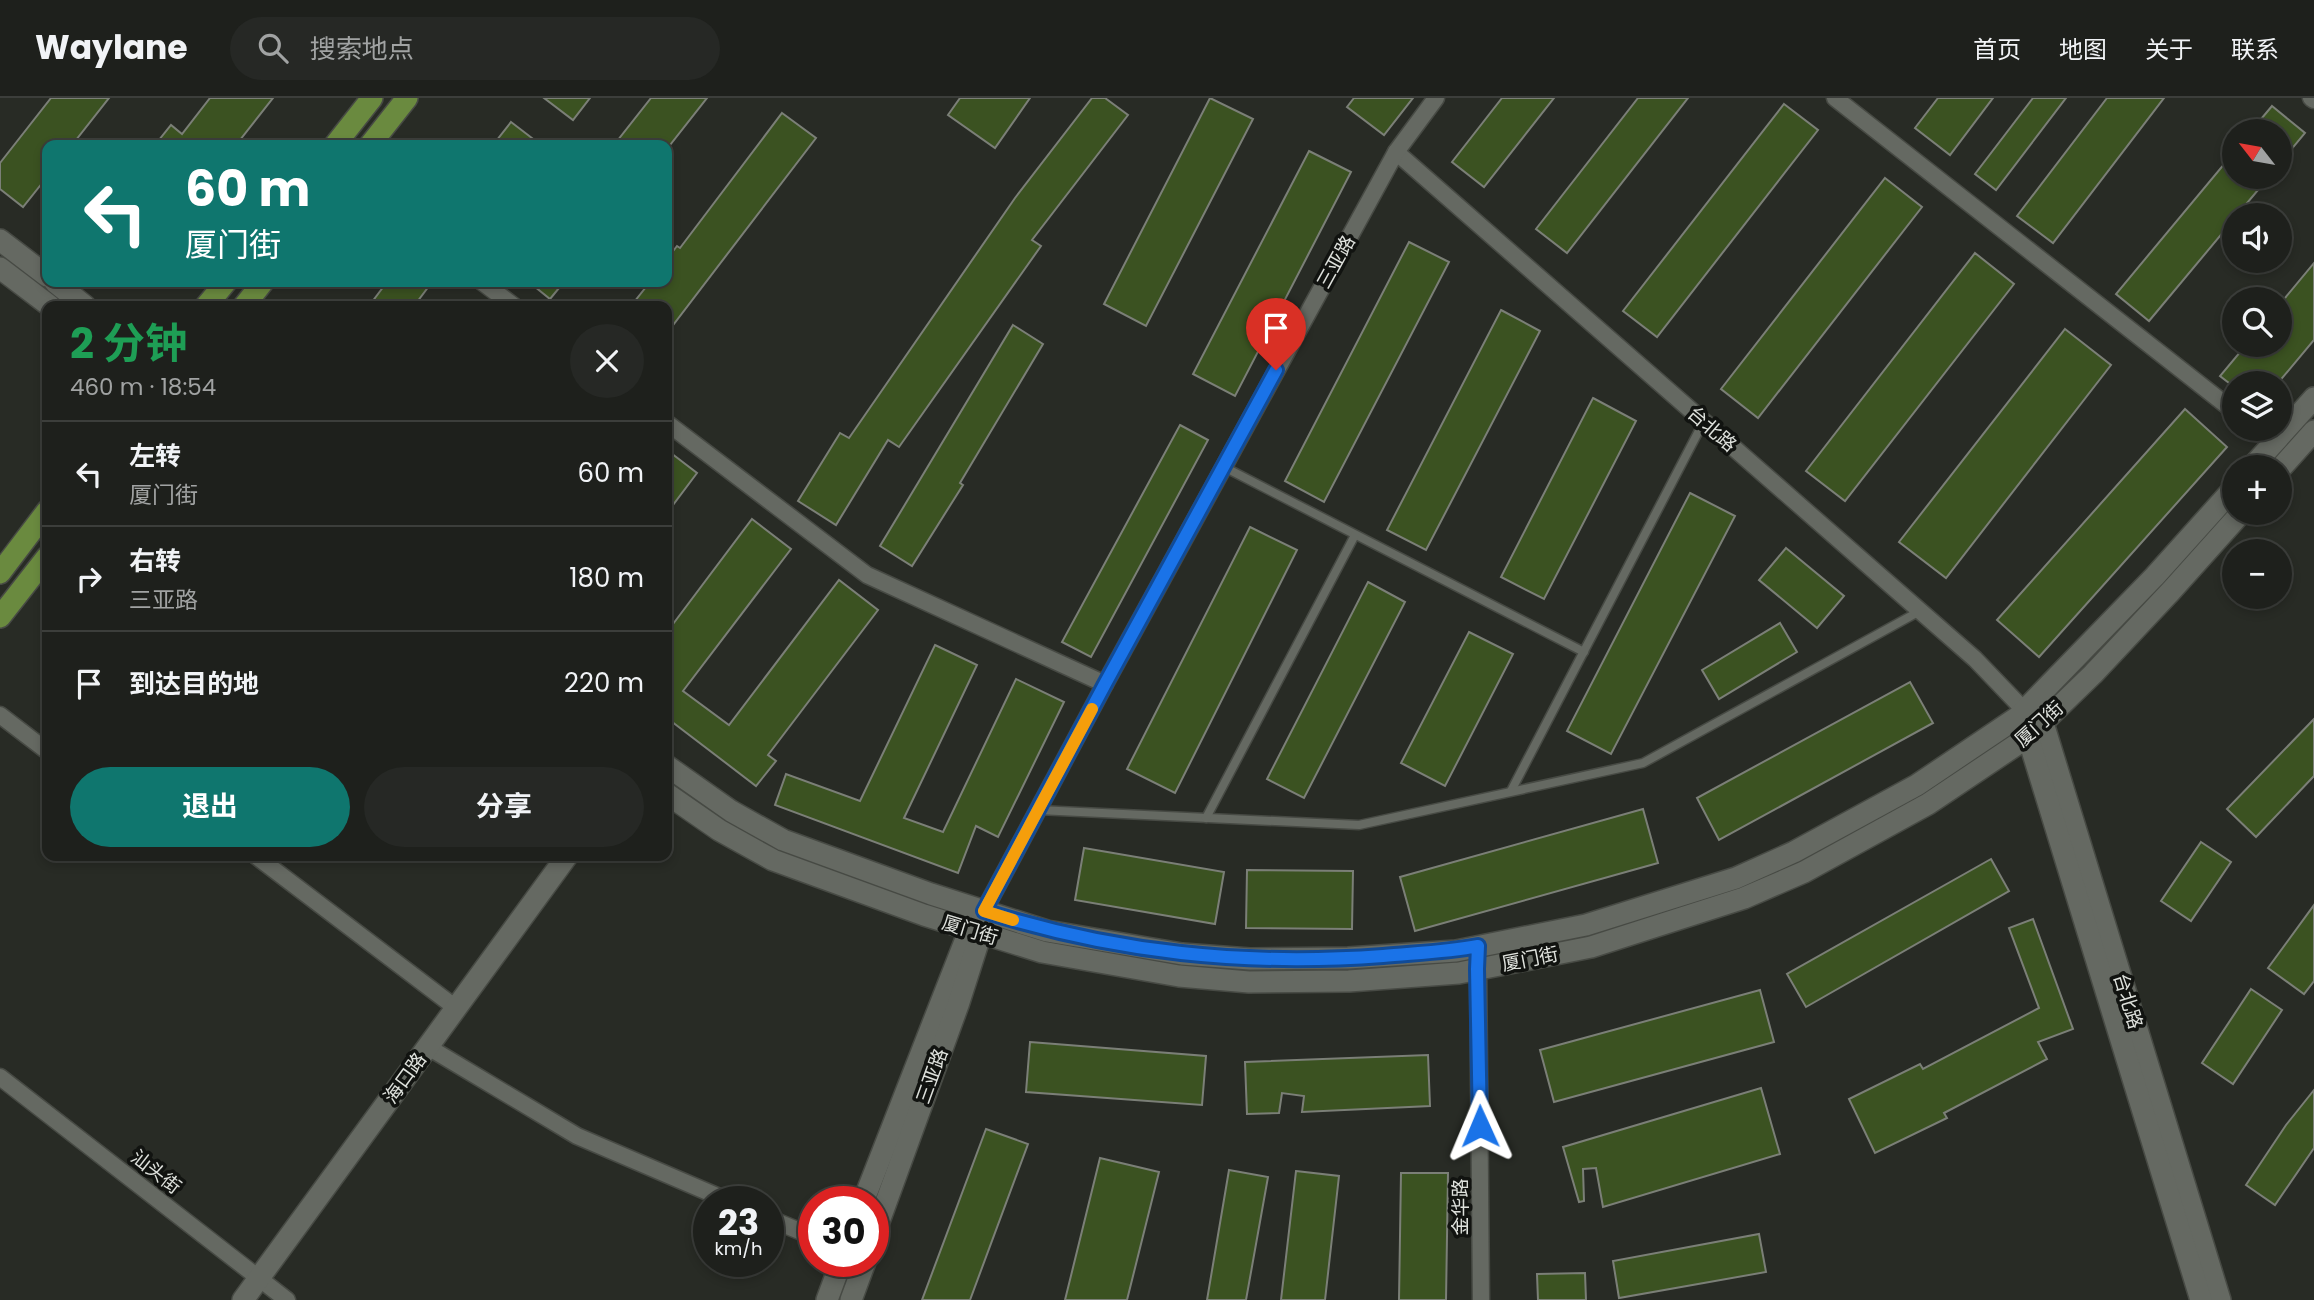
<!DOCTYPE html>
<html lang="zh">
<meta charset="utf-8">
<style>
body{margin:0;font-family:Poppins,"Noto Sans SC",sans-serif;background:#262825;color:#f1f3f6;height:100vh;display:flex;flex-direction:column;font-size:26px;white-space:nowrap}
*{box-sizing:border-box;margin:0}
p{font-size:23px;color:#a1a3a3}
.icon{flex:none;width:38px;height:38px;fill:none;stroke:currentColor;stroke-width:2;stroke-linecap:round;stroke-linejoin:round}
.map{position:relative;flex:1;overflow:hidden}
.drawer{position:absolute;left:42px;top:203px;width:630px;height:560px;display:flex;flex-direction:column;background:#1e201c;border-radius:14px;box-shadow:0 4px 10px #0003,0 0 0 2px #3c3e3b}
.drawer>*{flex:none}
.hud{position:absolute;left:42px;top:42px;width:630px;height:147px;border-radius:14px;box-shadow:0 4px 10px #0003,0 0 0 2px #3c3e3b;background:#0f766e;color:#fff;overflow:hidden}
.needle{width:46px;rotate:301deg}
.fabs{position:absolute;left:2222px;top:21px;display:grid;gap:14px}
.fabs a{display:grid;place-items:center;width:70px;height:70px;border-radius:50%;background:#1e201c;box-shadow:0 4px 10px #0003,0 0 0 2px #3c3e3b;font-size:35px}
.speed{position:absolute;left:693px;top:1088px;display:flex;gap:14px;font-size:35px;font-weight:700;text-align:center}
.speed>*{display:grid;place-content:center;width:91px;height:91px;border-radius:50%;background:#1e201c;box-shadow:0 4px 10px #0003,0 0 0 2px #3c3e3b;line-height:1}
.speed small{font-size:18px;font-weight:400}
.speed .limit{border:10px solid #d22;background:#fff;color:#111}
.pin{position:absolute;display:grid;place-items:center;width:60px;height:60px;color:#fff;margin:-72px -30px;border-radius:50% 50% 50% 0;rotate:-45deg;box-shadow:0 0 7px #0007}
.pin .icon{rotate:45deg}
.me{position:absolute;width:77px;margin:-38px;rotate:359deg;stroke-linejoin:round;filter:drop-shadow(0 0 5px #0008)}
.turn{display:flex;align-items:center;gap:24px;height:147px;padding:0 28px;font-size:32px}
.turn .icon{width:91px;height:91px;stroke-width:2.5}
.turn b{display:block;font-size:49px;line-height:60px}
.round{display:grid;place-items:center;flex:none;width:74px;height:74px;border-radius:37px;background:#262825}
.overview{display:flex;align-items:center;justify-content:space-between;height:119px;padding:0 28px}
h1{font-size:42px;font-weight:700;line-height:52px;color:#1e9e55}
.button{display:flex;gap:14px;margin-top:auto;padding:14px 28px}
.button a{flex:1;height:80px;border-radius:42px;background:#0f766e;color:#fff;font-size:28px;font-weight:700;line-height:80px;text-align:center}
.button a+a{background:#262825;color:#f1f3f6}
ul{padding:0;list-style:none}
li{display:flex;align-items:center;gap:21px;height:105px;padding:0 28px;border-top:2px solid #3c3e3b}
li div{flex:1}
li b{display:block;font-size:26px}
li em{font-style:normal}
header{display:flex;align-items:center;gap:42px;box-sizing:border-box;height:98px;padding:0 35px;background:#1e201c;border-bottom:2px solid #3c3e3b}
header strong{font-size:33px}
nav{display:flex;gap:38px;margin-inline-start:auto;font-size:24px}
.search{width:490px;height:63px;background:#262825;display:flex;align-items:center;gap:18px;box-sizing:border-box;padding:0 24px;border-radius:38px;color:#a1a3a3;font-size:26px}
.map>svg:first-child{display:block}
.building{fill:#3b5221;stroke:#7b7f77;stroke-width:2}
.lines{fill:none;stroke-linecap:round;stroke-linejoin:round}
.service-casing{stroke:#474a44;stroke-width:11}
.minor-casing{stroke:#474a44;stroke-width:19}
.tertiary-casing{stroke:#474a44;stroke-width:24}
.secondary-casing{stroke:#474a44;stroke-width:24}
.primary-casing{stroke:#474a44;stroke-width:24}
.service{stroke:#656962;stroke-width:8}
.minor{stroke:#656962;stroke-width:16}
.tertiary{stroke:#656962;stroke-width:21}
.secondary{stroke:#656962;stroke-width:21}
.primary{stroke:#6a8a3f;stroke-width:21}
.route-casing{stroke:#114b97;stroke-width:18}
.route{stroke:#1a73e8;stroke-width:12}
.slow{stroke:#f59e0b;stroke-width:12}
.labels{text-anchor:middle;dominant-baseline:central;stroke-width:7;stroke-linejoin:round;paint-order:stroke}
.street-label{font-size:19px;fill:#dfe2dd;stroke:#111310}
</style>
<header>
<strong>Waylane</strong>
<div class="search"><svg class="icon" aria-label="search" viewBox="0 0 24 24"><circle cx="10" cy="10" r="6"/><path d="M15 15l6 6"/></svg>搜索地点</div>
<nav><a>首页</a><a>地图</a><a>关于</a><a>联系</a></nav>
</header>
<div class="map">
<svg width="2314" height="1202" viewBox="0 0 2314 1202">
<rect width="100%" height="100%" fill="#282b25"/>
<!-- building -->
<g class="building">
<polygon points="51,0 109,0 72,47 47,47 47,79 23,109 0,91 0,65"/>
<polygon points="210,0 273,0 236,47 155,47 171,27 182,36"/>
<polygon points="544,0 590,0 573,22"/>
<polygon points="651,0 707,0 670,47 614,47"/>
<polygon points="960,0 1030,0 995,50 948,17"/>
<polygon points="1092,0 1105,0 1128,17 1032,142 1041,148 899,349 888,342 836,427 798,403 840,335 849,340 1015,100"/>
<polygon points="1210,0 1253,21 1146,228 1104,206"/>
<polygon points="1354,0 1413,0 1384,37 1347,9"/>
<polygon points="1502,0 1554,0 1484,89 1452,64"/>
<polygon points="1638,0 1688,0 1567,155 1536,131"/>
<polygon points="1938,0 1993,0 1950,57 1915,30"/>
<polygon points="2033,0 2066,0 1996,92 1975,76"/>
<polygon points="2107,0 2164,0 2053,145 2017,118"/>
<polygon points="1784,6 1818,32 1657,239 1623,213"/>
<polygon points="2272,8 2305,35 2280,65 2280,33 2251,33"/>
<polygon points="782,15 816,40 667,235 667,208 631,208 650,184 667,184 667,161 677,148 680,150"/>
<polygon points="511,24 541,47 493,47"/>
<polygon points="1309,53 1351,74 1235,298 1193,276"/>
<polygon points="2235,53 2235,79 2269,79 2237,117 2235,117 2235,120 2149,223 2116,196"/>
<polygon points="1885,80 1922,109 1758,320 1721,291"/>
<polygon points="1409,144 1449,164 1324,404 1285,383"/>
<polygon points="1975,155 2014,186 1845,403 1806,373"/>
<polygon points="2314,165 2314,242 2278,285 2229,285 2220,278 2246,247 2280,247 2280,206"/>
<polygon points="387,184 432,184 414,208 369,208"/>
<polygon points="529,184 564,184 550,201"/>
<polygon points="1501,212 1540,233 1426,452 1387,432"/>
<polygon points="1013,227 1043,246 960,385 963,387 912,468 880,448"/>
<polygon points="2065,231 2111,267 1946,480 1899,444"/>
<polygon points="1593,300 1636,323 1544,501 1501,479"/>
<polygon points="2185,311 2227,349 2039,559 1997,522"/>
<polygon points="1180,327 1208,342 1091,559 1062,544"/>
<polygon points="667,352 697,375 667,415"/>
<polygon points="1690,395 1735,418 1611,656 1567,633"/>
<polygon points="752,421 791,451 683,593 729,627 839,482 878,512 768,657 776,663 756,688 667,620 667,534"/>
<polygon points="1250,429 1297,452 1175,695 1127,671"/>
<polygon points="1786,450 1844,498 1817,530 1759,482"/>
<polygon points="1368,484 1405,504 1304,700 1267,681"/>
<polygon points="1780,525 1797,554 1719,601 1702,572"/>
<polygon points="1469,534 1513,556 1445,688 1401,665"/>
<polygon points="935,547 977,567 904,720 943,734 1016,581 1064,604 998,739 976,728 958,775 775,707 786,676 860,703"/>
<polygon points="1910,584 1933,625 1719,742 1697,700"/>
<polygon points="2314,621 2314,678 2256,739 2227,711"/>
<polygon points="1643,711 1658,765 1415,833 1400,779"/>
<polygon points="2201,744 2231,764 2191,823 2161,803"/>
<polygon points="1084,750 1224,774 1215,826 1075,802"/>
<polygon points="1991,761 2009,793 1806,909 1787,876"/>
<polygon points="1247,772 1353,773 1352,831 1246,830"/>
<polygon points="2314,807 2314,883 2304,896 2268,870"/>
<polygon points="2033,821 2073,931 2038,944 2047,961 1944,1015 1947,1020 1875,1055 1849,1001 1920,966 1923,971 2039,910 2009,830"/>
<polygon points="2251,891 2282,912 2233,986 2202,965"/>
<polygon points="1760,892 1774,944 1554,1004 1540,952"/>
<polygon points="1030,944 1206,958 1202,1007 1026,994"/>
<polygon points="1428,957 1430,1008 1302,1014 1304,998 1282,995 1279,1015 1247,1016 1245,964"/>
<polygon points="1761,990 1780,1056 1603,1109 1596,1070 1583,1071 1584,1103 1579,1104 1563,1049"/>
<polygon points="2314,992 2314,1050 2275,1107 2246,1087 2286,1027"/>
<polygon points="986,1031 1028,1046 970,1202 922,1202"/>
<polygon points="1100,1060 1159,1074 1127,1202 1065,1202"/>
<polygon points="1229,1072 1268,1079 1246,1202 1207,1202"/>
<polygon points="1296,1073 1339,1078 1325,1202 1281,1202"/>
<polygon points="1401,1075 1448,1075 1446,1202 1399,1202"/>
<polygon points="1759,1136 1766,1174 1619,1200 1613,1163"/>
<polygon points="1585,1175 1586,1202 1538,1202 1537,1176"/>
</g>
<g class="lines">
<!-- service casing -->
<g class="service-casing">
<g id="service">
<polyline points="1224,369 1584,554"/>
<polyline points="1511,693 1704,323"/>
<polyline points="1038,712 1359,727 1643,665 1920,513"/>
<polyline points="1206,720 1355,437"/>
</g>
</g>
<!-- minor casing -->
<g class="minor-casing">
<g id="minor">
<polyline points="1835,0 2235,314"/>
<polyline points="2311,0 2314,2"/>
<polyline points="1396,54 1975,561 2024,612"/>
<polyline points="482,184 514,208"/>
<polyline points="667,325 867,477 1105,586"/>
<polyline points="2256,331 2274,345"/>
<polyline points="0,617 47,653"/>
<polyline points="256,758 456,910"/>
<polyline points="984,813 1105,586 1396,54 1436,0"/>
<polyline points="1478,861 1481,1202"/>
<polyline points="428,949 577,1038 731,1104"/>
<polyline points="0,979 287,1202"/>
<polyline points="768,1120 814,1139"/>
</g>
</g>
<!-- tertiary casing -->
<g class="tertiary-casing">
<polyline id="tertiary" points="243,1202 567,758"/>
</g>
<!-- secondary casing -->
<g class="secondary-casing">
<g id="secondary">
<polyline points="0,142 47,178"/>
<polyline points="0,170 50,208"/>
<polyline points="55,184 85,208"/>
<polyline points="2252,369 2314,300"/>
<polyline points="2280,371 2314,333"/>
<polyline points="2037,616 2043,625 2220,1202"/>
<polyline points="2022,627 2028,639 2201,1202"/>
<polyline points="667,668 731,713 783,742 931,796 1047,833 1182,856 1250,861 1348,860 1456,853 1586,827 1736,780 1794,754 1917,687 2018,619 2155,478 2235,389"/>
<polyline points="667,696 719,732 773,762 924,817 1042,854 1179,878 1249,884 1349,883 1459,875 1591,849 1744,800 1804,774 1928,706 2028,639 2093,576 2171,493 2241,415"/>
<polyline points="863,1104 971,828"/>
<polyline points="873,1140 958,907 981,835 983,822"/>
<polyline points="827,1202 841,1164"/>
<polyline points="851,1202 865,1164"/>
</g>
</g>
<!-- primary casing -->
<g class="primary-casing">
<g id="primary">
<polyline points="335,47 372,0"/>
<polyline points="370,47 407,0"/>
<polyline points="206,208 226,184"/>
<polyline points="244,208 263,184"/>
<polyline points="0,475 47,413"/>
<polyline points="0,519 47,459"/>
</g>
</g>
<!-- service -->
<use href="#service" class="service"/>
<!-- minor -->
<use href="#minor" class="minor"/>
<!-- tertiary -->
<use href="#tertiary" class="tertiary"/>
<!-- secondary -->
<use href="#secondary" class="secondary"/>
<!-- primary -->
<use href="#primary" class="primary"/>
</g>
<g class="lines">
<!-- route casing -->
<g class="route-casing">
<path id="route" d="M1276,272L1105,586L984,813C1116,855 1245,868 1383,858C1415,855 1447,854 1478,848L1477,871L1480,1028"/>
</g>
<!-- route -->
<use href="#route" class="route"/>
<!-- slow -->
<polyline class="slow" points="1013,822 984,813 1092,611"/>
</g>
<g class="labels">
<!-- street labels -->
<g class="street-label">
<text transform="translate(1336 164) rotate(-61)">三亚路</text>
<text transform="translate(1712 331) rotate(41)">台北路</text>
<text transform="translate(2039 626) rotate(-42)">厦门街</text>
<text transform="translate(970 832) rotate(17)">厦门街</text>
<text transform="translate(1530 861) rotate(-11)">厦门街</text>
<text transform="translate(2128 903) rotate(73)">台北路</text>
<text transform="translate(932 978) rotate(-70)">三亚路</text>
<text transform="translate(405 980) rotate(-54)">海口路</text>
<text transform="translate(156 1074) rotate(38)">汕头街</text>
<text transform="translate(1460 1109) rotate(-90)">金华路</text>
</g>
</g>
</svg>
<div class="fabs">
<a><svg class="needle" viewBox="-14 -14 28 28"><path d="M0-13l5 13h-10z" fill="#e53935"/><path d="M0 13l5-13h-10z" fill="#a1a3a3"/></svg></a>
<a><svg class="icon" aria-label="sound" viewBox="0 0 24 24"><path d="M4 9h4l5-4v14l-5-4H4zM17 9q2 3 0 6"/></svg></a>
<a><svg class="icon" aria-label="search" viewBox="0 0 24 24"><circle cx="10" cy="10" r="6"/><path d="M15 15l6 6"/></svg></a>
<a><svg class="icon" aria-label="layers" viewBox="0 0 24 24"><path d="M12 4l9 5-9 5-9-5zM3 14l9 5 9-5"/></svg></a>
<a>+</a>
<a>−</a>
</div>
<div class="speed"><div>23<small>km/h</small></div><div class="limit">30</div></div>
<div class="pin" style="left:1276px;top:272px;background:#d93025"><svg class="icon" aria-label="arrive" viewBox="0 0 24 24"><path d="M6 21V4h12l-3 4 3 4H6"/></svg></div>
<svg class="me" style="left:1480px;top:1028px" viewBox="-20 -20 40 40"><path d="M0-17L14 15 0 8-14 15z" fill="#1a73e8" stroke="#fff" stroke-width="4"/></svg>
<div class="hud">
<div class="turn"><svg class="icon" aria-label="left" viewBox="0 0 24 24"><path d="M17 20v-9H6M10 6l-5 5 5 5"/></svg><div><b>60 m</b>厦门街</div></div>
</div>
<section class="drawer">
<div class="overview"><div><h1>2 分钟</h1><p>460 m · 18:54</p></div><a class="round"><svg class="icon" aria-label="close" viewBox="0 0 24 24"><path d="M6 6l12 12M18 6L6 18"/></svg></a></div>
<ul>
<li><svg class="icon" aria-label="left" viewBox="0 0 24 24"><path d="M17 20v-9H6M10 6l-5 5 5 5"/></svg><div><b>左转</b><p>厦门街</p></div><em>60 m</em></li>
<li><svg class="icon" aria-label="right" viewBox="0 0 24 24"><path d="M7 20v-9h11M14 6l5 5-5 5"/></svg><div><b>右转</b><p>三亚路</p></div><em>180 m</em></li>
<li><svg class="icon" aria-label="arrive" viewBox="0 0 24 24"><path d="M6 21V4h12l-3 4 3 4H6"/></svg><div><b>到达目的地</b></div><em>220 m</em></li>
</ul>
<div class="button"><a>退出</a><a>分享</a></div>
</section>
</div>
